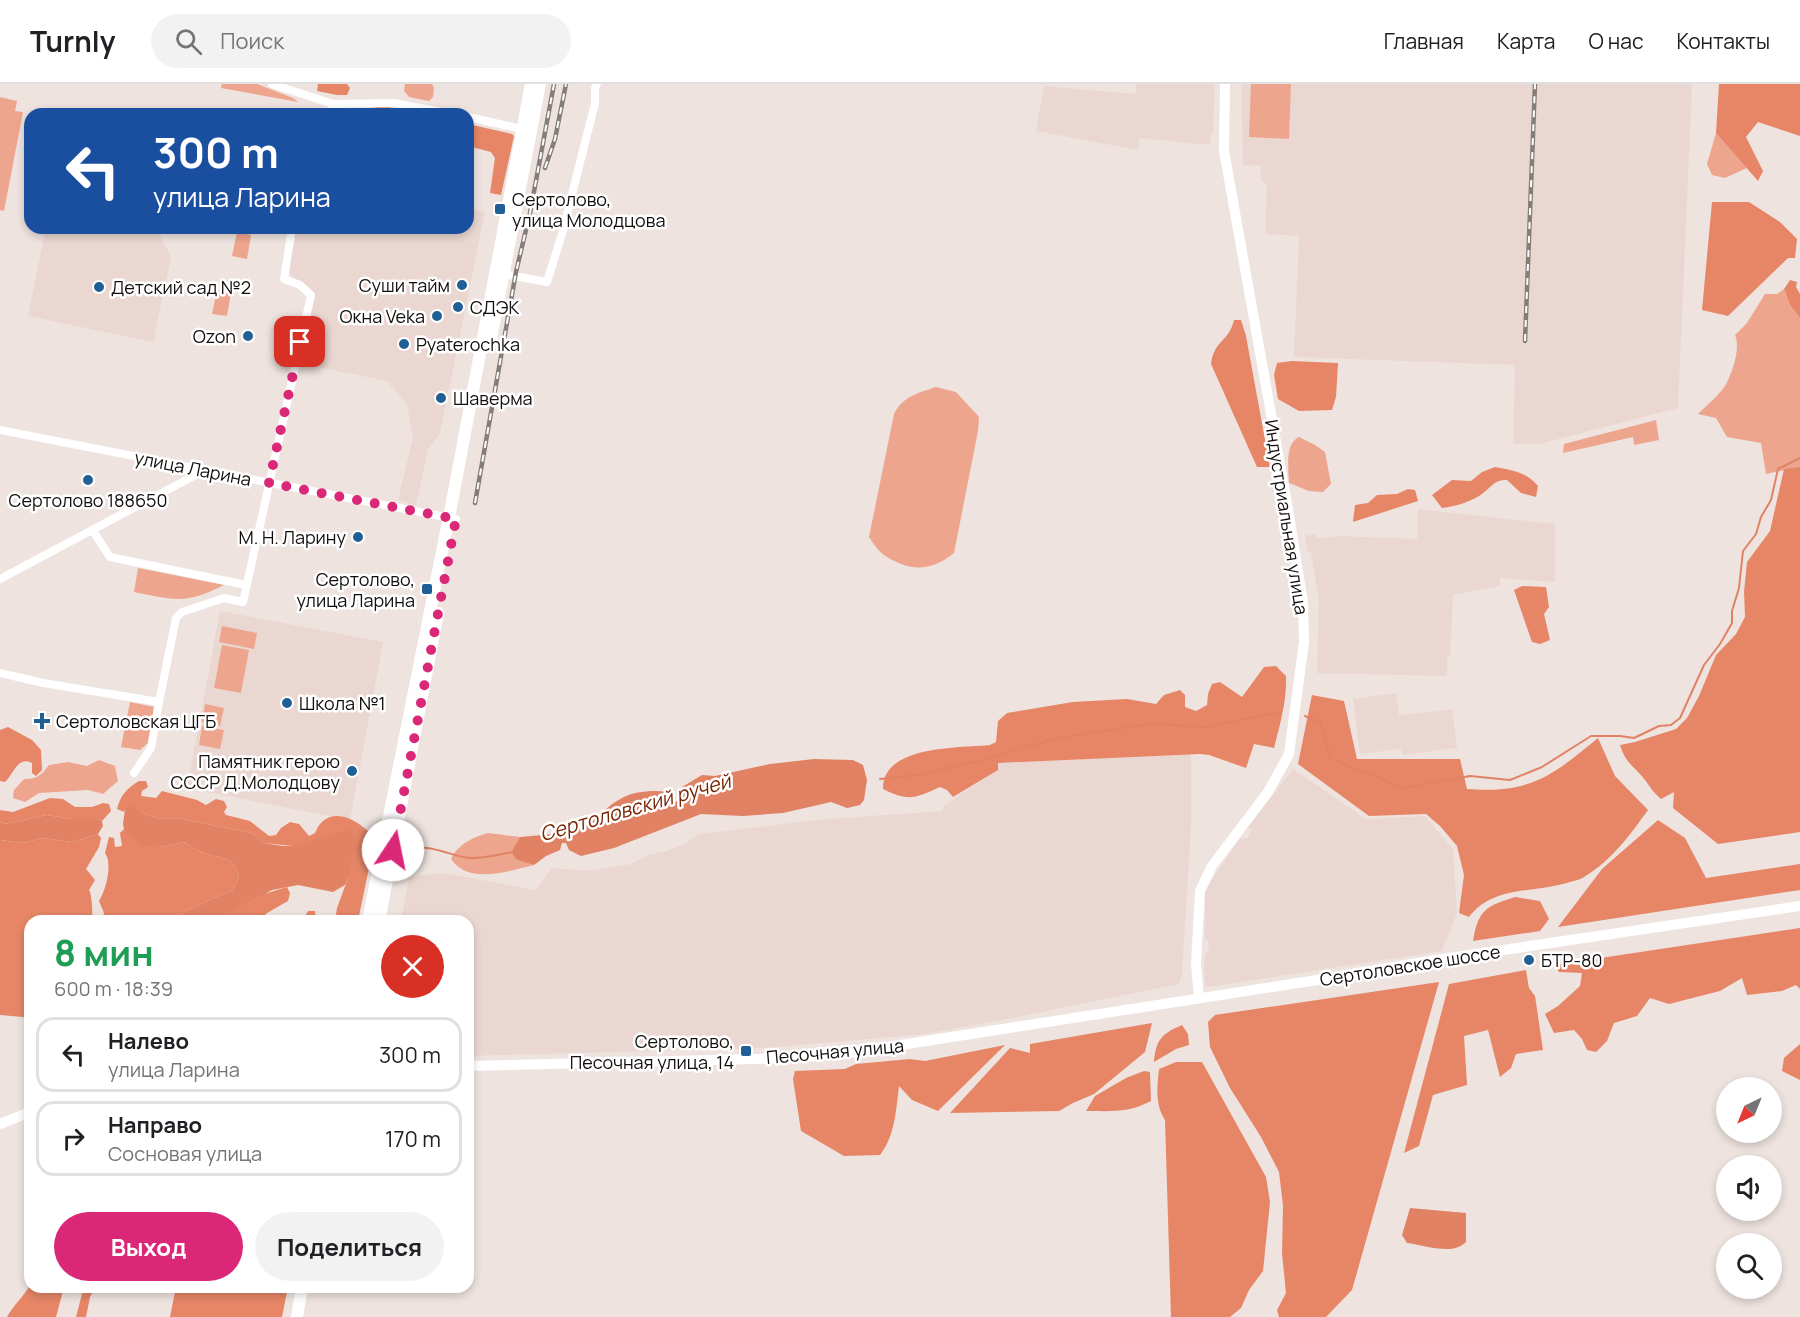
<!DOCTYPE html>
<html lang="ru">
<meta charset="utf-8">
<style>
body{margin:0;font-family:Manrope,sans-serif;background:#f2f2f2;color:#202124;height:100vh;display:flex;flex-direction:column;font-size:22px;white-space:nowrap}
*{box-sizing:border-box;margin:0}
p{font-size:20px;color:#757577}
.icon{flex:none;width:33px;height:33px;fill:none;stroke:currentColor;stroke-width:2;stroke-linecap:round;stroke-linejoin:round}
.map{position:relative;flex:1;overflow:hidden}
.side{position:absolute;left:24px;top:831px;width:450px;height:378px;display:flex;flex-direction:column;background:#fff;border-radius:18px;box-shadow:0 3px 9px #0003}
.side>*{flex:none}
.banner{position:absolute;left:24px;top:24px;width:450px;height:126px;border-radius:18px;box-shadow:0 3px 9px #0003;background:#1a4fa0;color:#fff;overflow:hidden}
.needle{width:39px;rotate:223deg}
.buttons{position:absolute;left:1716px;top:993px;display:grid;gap:12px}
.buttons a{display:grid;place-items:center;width:66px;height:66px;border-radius:50%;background:#fff;box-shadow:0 3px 9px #0003;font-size:30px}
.pin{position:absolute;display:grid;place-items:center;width:51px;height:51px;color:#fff;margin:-26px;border-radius:12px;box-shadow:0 3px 9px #0006}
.me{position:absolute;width:66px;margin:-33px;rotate:11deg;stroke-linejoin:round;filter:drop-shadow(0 0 4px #0008)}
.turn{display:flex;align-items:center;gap:21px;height:126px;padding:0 30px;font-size:27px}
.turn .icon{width:78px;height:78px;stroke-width:2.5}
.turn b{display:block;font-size:42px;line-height:51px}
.round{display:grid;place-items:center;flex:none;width:63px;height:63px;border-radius:32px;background:#f2f2f2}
.head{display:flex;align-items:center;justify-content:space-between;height:102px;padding:0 30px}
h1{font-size:36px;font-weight:700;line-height:45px;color:#1e9e55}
.action{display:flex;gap:12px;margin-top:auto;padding:12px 30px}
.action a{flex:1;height:69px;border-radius:36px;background:#db2777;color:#fff;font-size:24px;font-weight:700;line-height:69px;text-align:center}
.action a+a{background:#f2f2f2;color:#202124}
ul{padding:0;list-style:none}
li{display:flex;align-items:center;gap:18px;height:75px;margin:0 12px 9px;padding:0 18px;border:3px solid #e0e0e0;border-radius:18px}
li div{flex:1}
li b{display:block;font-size:22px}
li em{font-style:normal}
header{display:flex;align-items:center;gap:36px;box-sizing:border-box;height:84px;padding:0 30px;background:#fff;border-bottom:2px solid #e0e0e0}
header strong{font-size:28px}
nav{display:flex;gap:33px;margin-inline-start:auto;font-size:21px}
.search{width:420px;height:54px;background:#f2f2f2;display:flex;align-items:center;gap:15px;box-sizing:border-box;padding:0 21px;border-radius:33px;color:#757577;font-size:22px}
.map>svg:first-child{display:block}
.built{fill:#ebd7d1}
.green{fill:#eea58d}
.forest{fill:#e68667}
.water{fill:#e18264}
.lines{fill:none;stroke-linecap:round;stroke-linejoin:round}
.stream{stroke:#e18264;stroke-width:2}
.street{stroke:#fff;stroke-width:8}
.secondary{stroke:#fff;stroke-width:10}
.primary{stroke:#fff;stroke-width:12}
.rail-casing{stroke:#847d7a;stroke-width:4.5}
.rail{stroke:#fff;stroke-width:2;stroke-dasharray:7;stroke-linecap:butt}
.route{stroke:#db2777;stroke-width:10;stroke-dasharray:0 18}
.poi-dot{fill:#205f95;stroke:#fff;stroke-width:2}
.labels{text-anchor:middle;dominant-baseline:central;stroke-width:5;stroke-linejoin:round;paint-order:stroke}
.poi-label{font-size:18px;fill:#120e0d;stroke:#fff;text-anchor:start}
.street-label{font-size:18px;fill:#120e0d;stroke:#fff}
.water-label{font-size:20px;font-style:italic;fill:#782301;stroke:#fff}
</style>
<header>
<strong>Turnly</strong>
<div class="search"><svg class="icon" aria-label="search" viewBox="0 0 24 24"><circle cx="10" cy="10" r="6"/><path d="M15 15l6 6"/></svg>Поиск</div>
<nav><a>Главная</a><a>Карта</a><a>О нас</a><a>Контакты</a></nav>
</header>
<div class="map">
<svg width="1800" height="1233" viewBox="0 0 1800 1233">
<rect width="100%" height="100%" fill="#eee3df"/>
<!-- built -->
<g class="built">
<polygon points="1136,0 1215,0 1213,49 1211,50 1210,61 1139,54 1138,66 1036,47 1044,2 1136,10"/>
<polygon points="1241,0 1692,0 1678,324 1539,360 1513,360 1515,281 1294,273 1299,152 1265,150 1267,100 1260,96 1261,82 1243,81"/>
<polygon points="468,124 485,128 440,349 428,365 416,421 398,416 413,354 407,320 387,297 298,279 313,211 287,187 295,144 468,144"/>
<polygon points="46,144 156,144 171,173 153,258 28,232"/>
<polygon points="1418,425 1555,440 1555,498 1500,494 1500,502 1453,511 1450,573 1447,573 1447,592 1317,589 1319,516 1311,468 1308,468 1305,452 1316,450 1317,454 1342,452 1417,455"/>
<polygon points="220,527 383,558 350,736 187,704"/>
<polygon points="1396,609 1399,631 1452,625 1457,664 1402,671 1401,665 1360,670 1353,615"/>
<polygon points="1191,670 1191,743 1182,890 1179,900 1012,934 926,950 766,964 468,972 468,837 401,837 409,793 444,789 536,806 552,784 589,787 631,780 648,771 667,767 685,760 699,750 827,735 943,727 943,722 998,686 998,679"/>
<polygon points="1293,685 1366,735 1425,732 1453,765 1457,829 1442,867 1209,903 1205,902 1204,872 1209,866 1208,856 1205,855 1205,805 1240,755 1248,754 1252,746 1248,743"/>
</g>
<!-- green -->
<g class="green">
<polygon points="222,0 257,0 293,14 298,18 221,4"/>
<polygon points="405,0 432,0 434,4 433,13 429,17 409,13 404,7"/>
<polygon points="1251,0 1291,0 1289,55 1249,53"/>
<polygon points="0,13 17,17 15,27 23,28 4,127 0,126"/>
<polygon points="1716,49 1747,84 1725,94 1712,91 1707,80"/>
<polygon points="237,148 251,151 247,175 232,172"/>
<path d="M1784,205L1790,221L1800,234V383L1766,390L1761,359L1727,353L1716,334L1698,330C1707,321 1718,312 1725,302C1732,289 1741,265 1735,251L1747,239L1765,210H1777Z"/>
<polygon points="217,206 231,209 227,232 212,230"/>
<path d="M936,303L956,308L979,333L978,347L954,469C930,488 910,488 884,471C878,467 873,459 869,453L894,330C903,312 918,309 936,303Z"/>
<polygon points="1656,336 1659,356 1634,361 1633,353 1563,369 1564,360"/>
<path d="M1299,353L1315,361L1325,368L1331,400L1323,408L1309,407L1289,399C1289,385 1284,360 1299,353Z"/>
<path d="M138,484L224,501C184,521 176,516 134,508Z"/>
<polygon points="222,542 257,549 254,565 219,558"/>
<polygon points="222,561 249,566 241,609 214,604"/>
<polygon points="130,618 154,623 149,658 140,666 121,663"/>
<polygon points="205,620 224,624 220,642 202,638"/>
<polygon points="202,642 224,646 220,665 199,661"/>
<path d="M99,676L115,682L118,697L103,710L88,706L39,709L25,718L13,714L14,706L24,695C37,696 42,690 49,681L68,678L87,682Z"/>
<path d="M488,749L520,753L515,761L517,776L534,781C509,787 468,801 451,775C457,761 473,753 488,749Z"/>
</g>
<!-- forest -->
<g class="forest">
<polygon points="318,0 347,0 350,4 347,11 337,11 317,7"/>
<polygon points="1719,0 1800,0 1800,52 1758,38 1746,53 1763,87 1758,97 1716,49"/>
<polygon points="384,22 422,30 372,30 372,24"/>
<polygon points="468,40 512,50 514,52 501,111 490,109 495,74 491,68 468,62"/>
<polygon points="1712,118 1749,118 1780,138 1797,155 1795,174 1788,174 1728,232 1702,226"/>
<polygon points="1790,196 1797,198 1796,203 1800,210 1800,234 1790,221 1784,205"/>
<path d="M1234,236H1241L1246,252L1270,383H1257L1211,280C1214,256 1229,258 1234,236Z"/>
<polygon points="1292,277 1338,279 1336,313 1332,326 1299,327 1278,315 1274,291 1277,279"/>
<path d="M1495,383C1511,386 1527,388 1538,402L1536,413L1521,409L1507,396C1492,396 1492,404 1479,412C1467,419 1456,422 1442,424L1432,411L1452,396L1471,397L1482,388Z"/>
<path d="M1800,383V748L1718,760L1673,724L1674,708L1661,715C1654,709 1650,703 1645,696C1634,682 1626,680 1620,661L1635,658L1676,645L1687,634L1699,612L1716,571L1736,550L1745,533L1744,508L1747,478L1770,447L1784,385Z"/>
<polygon points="1408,405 1415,406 1418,417 1353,438 1355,421 1368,419 1377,411 1397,410"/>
<polygon points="1522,502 1546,503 1549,523 1544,530 1550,556 1540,560 1532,558 1514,506"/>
<path d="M1276,582L1286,592C1287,617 1280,640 1274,664L1254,660L1246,684L1209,671L1200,670L998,679V686L953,713L947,706L940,703C915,714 909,718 883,705C882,661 960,664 990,661L996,658L998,637L1007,629L1073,618L1127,615L1156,620L1164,611L1180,606L1185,611V623L1196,627L1207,621L1208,610L1212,600L1220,598L1242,613L1264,583Z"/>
<path d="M1312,611L1344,617L1357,675H1460L1467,705C1530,710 1552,692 1598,654L1615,692L1648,726C1630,751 1612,776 1584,793C1580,796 1572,797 1567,799C1532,809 1493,802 1469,833L1459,829L1464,791L1457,762L1440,742L1426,730L1369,732L1298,680Z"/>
<path d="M8,643L32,656L41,666L42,686L36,692L32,689V679C18,671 13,691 5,698L0,697V646Z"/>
<path d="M139,697H146L148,703L142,707L141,712L156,714L162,707L197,716L206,721L216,715L224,717L227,723L224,728L226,731L250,737L269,752L276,751L281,744L290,738L299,740L309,752L315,749C327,718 360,735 375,755L358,837H335L337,824L348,794L293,762L263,759L252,749L217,742L178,734L159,735L145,730L133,722L125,725L124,728L117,725C120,712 127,704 139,697Z"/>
<polygon points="50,714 63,715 75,723 92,723 103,719 109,720 111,727 102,737 97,735 72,735 47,731 5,740 0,738 0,726 13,728"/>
<polygon points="1658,736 1685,754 1706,794 1800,780 1800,806 1558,843 1602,785"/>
<path d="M124,745L132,751L134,755L161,763L184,758C190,762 196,766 202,768C219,776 235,770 239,794L232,806L186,827L177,837H102L104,829L99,817C106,806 113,780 105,769L109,753L114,754L115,763L122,762L120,749Z"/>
<path d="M98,750L101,754L99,763L86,785L95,796L89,806C92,810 93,831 92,837H30V937L23,933L0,931V756L22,759L43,754L72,758Z"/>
<polygon points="287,803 290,809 288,817 267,829 259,837 217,836 264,810"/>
<path d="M1515,813L1540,817L1549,835L1540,847L1473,857C1478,825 1487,822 1515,813Z"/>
<polygon points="308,827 315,827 316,837 269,837 282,831 305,832"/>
<polygon points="1800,844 1800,905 1796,901 1782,907 1747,911 1742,894 1720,907 1669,920 1650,914 1637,932 1614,939 1607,957 1596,968 1587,966 1582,955 1574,946 1554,949 1545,930 1558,922 1580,902 1582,889 1559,888 1554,881"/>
<polygon points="1526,886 1529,904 1535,912 1543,966 1516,970 1511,984 1500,993 1488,946 1464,952 1467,1001 1433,1011 1419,1062 1404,1069 1449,900"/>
<polygon points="1439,898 1352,1206 1326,1233 1279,1233 1277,1226 1286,1209 1282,1169 1283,1122 1279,1088 1261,1053 1230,1004 1210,963 1208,938 1215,931"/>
<polygon points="1152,939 1145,968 1094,1010 1073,1019 1059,1027 950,1029 1010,964 1030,969 1030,960"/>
<path d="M1182,941L1188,950L1189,961L1176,965L1154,978C1156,956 1161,950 1182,941Z"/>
<polygon points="1800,960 1800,996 1782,987 1784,974"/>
<path d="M1005,961L938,1027L912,1016L899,1002C896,1026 895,1052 880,1071L844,1072L801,1047L793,995L795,987L845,985L856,980L910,975L925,977Z"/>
<path d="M1176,978H1202L1266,1093L1270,1118L1263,1187L1249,1206L1241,1224L1230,1233H1171L1165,1036C1155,1021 1157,1003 1159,985Z"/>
<path d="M1144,987L1150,988L1151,1017C1128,1029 1112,1027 1086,1027L1095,1012L1126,994Z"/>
<path d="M29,1203H64L56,1233H7C13,1222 22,1214 29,1203Z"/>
<polygon points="72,1203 96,1203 90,1213 86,1233 76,1233 83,1206"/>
<polygon points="176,1203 288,1203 282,1233 170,1233"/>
</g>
<!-- water -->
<g class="water">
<path d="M814,675L853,676L863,681L867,696L864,716L860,721L847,724L831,718L783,729L743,732L701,730L614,764L581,772L569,766L566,759H562L560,766L546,772L534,781L517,776L512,769L515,761L520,753L553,750L561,755L564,754L566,747C594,744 600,725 622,714C635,707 654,706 668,708L671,717L675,718L681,715L682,703L702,691L715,692L770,680Z"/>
<path d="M129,721L134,722L145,730L159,735L178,734L217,742L252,749L263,759L283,762H293L348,745L356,755L348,794L345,801L333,808L298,801L272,806L216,837H177L186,827L232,806L239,794C235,770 219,776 202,768C196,766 190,762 184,758L161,763L141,762L124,745L123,740L125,725Z"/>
<polygon points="47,731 72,735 97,735 102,737 103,742 98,750 72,758 43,754 22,759 0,756 0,738 5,740"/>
<path d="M1410,1124L1466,1129V1158C1453,1172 1424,1161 1407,1159L1402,1151Z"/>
</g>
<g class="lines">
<!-- stream -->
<g class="stream">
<polyline points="1305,632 1320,638 1331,675 1404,704 1470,692 1510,696 1542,683 1591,652 1620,652 1634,654 1659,642 1671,641 1680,634 1704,581 1720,560 1732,539 1732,527 1739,504 1743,467 1756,450 1761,433 1771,416 1778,385 1800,374"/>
<polyline points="880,695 919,691 990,674 1057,654 1150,640 1207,643 1281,628"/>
<path d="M405,767C428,757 448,772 470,774C483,775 500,770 513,768"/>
</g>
<!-- street -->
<g class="street">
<polyline points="272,0 333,20 394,19 451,30"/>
<polyline points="331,30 333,20"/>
<polyline points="468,33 526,46"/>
<polyline points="503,190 547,198 562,150 595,19 595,4 597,0"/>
<polyline points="0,346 456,435"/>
<polyline points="93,447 110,473 246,501"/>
<polyline points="0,495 205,386"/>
<polyline points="0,589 43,599 159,618 176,534 182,528 224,514 243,518 311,211 300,201 284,195 292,144"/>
<polyline points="134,689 151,664 159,618"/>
</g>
<!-- secondary -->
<g class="secondary">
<polyline points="1199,914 1196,879 1200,807 1212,782 1268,708 1289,670 1304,558 1303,519 1288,425 1224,67 1225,0"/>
<polyline points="468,982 791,974 849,969 1330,894 1429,877 1800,822"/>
<polyline points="0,1040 30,1028"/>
</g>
<!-- primary -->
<g class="primary">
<polyline points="491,255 540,0"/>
<polyline points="368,837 451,423 531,0"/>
<polyline points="379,837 438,529"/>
<polyline points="297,1233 302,1203"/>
</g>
<!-- rail casing -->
<g class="rail-casing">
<g id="rail">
<polyline points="545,84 555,55 566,0"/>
<polyline points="1525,257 1535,0"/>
<polyline points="475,419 516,188 530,129 554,0"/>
</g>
</g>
<!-- rail -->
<use href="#rail" class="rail"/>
</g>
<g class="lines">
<!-- route -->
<polyline class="route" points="300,258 269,399 456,435 393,766"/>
</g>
<!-- markers -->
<g class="poi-dot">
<rect x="494" y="119" width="12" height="12" rx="3"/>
<circle cx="462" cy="201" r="6"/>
<circle cx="99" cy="203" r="6"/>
<circle cx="458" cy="223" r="6"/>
<circle cx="437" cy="232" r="6"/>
<circle cx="248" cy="252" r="6"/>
<circle cx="404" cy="260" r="6"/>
<circle cx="441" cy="314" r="6"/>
<circle cx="88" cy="396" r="6"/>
<circle cx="358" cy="453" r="6"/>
<rect x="421" y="499" width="12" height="12" rx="3"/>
<circle cx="287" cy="619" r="6"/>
<path d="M39 628h6v6h6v6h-6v6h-6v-6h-6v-6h6z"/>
<circle cx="352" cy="687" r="6"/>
<circle cx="1529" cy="876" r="6"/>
<rect x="740" y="961" width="12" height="12" rx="3"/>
</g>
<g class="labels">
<!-- poi labels -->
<g class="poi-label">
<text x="512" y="115">Сертолово,<tspan x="512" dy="21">улица Молодцова</tspan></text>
<text x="450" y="201" text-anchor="end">Суши тайм</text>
<text x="111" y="203">Детский сад №2</text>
<text x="470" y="223">СДЭК</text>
<text x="425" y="232" text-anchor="end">Окна Veka</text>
<text x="236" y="252" text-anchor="end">Ozon</text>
<text x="416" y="260">Pyaterochka</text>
<text x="453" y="314">Шаверма</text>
<text x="88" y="416" text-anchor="middle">Сертолово 188650</text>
<text x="346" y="453" text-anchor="end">М. Н. Ларину</text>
<text x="415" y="495" text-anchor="end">Сертолово,<tspan x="415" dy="21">улица Ларина</tspan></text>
<text x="299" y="619">Школа №1</text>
<text x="56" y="637">Сертоловская ЦГБ</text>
<text x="340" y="677" text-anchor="end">Памятник герою<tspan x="340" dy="21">СССР Д.Молодцову</tspan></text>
<text x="1541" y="876">БТР-80</text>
<text x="734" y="957" text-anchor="end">Сертолово,<tspan x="734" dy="21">Песочная улица, 14</tspan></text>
</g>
<!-- street labels -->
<g class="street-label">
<text transform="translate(193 384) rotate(11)">улица Ларина</text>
<text transform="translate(1287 433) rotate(81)">Индустриальная улица</text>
<text transform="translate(1410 881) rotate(-9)">Сертоловское шоссе</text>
<text transform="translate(835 967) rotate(-5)">Песочная улица</text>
</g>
<!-- water labels -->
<g class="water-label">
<text transform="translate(635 723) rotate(-16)">Сертоловский ручей</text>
</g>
</g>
</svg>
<div class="buttons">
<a><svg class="needle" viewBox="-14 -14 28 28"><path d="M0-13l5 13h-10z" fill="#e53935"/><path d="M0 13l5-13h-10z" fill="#757577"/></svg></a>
<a><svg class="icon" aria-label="sound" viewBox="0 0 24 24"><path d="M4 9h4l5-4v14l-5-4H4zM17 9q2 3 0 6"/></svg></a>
<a><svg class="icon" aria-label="search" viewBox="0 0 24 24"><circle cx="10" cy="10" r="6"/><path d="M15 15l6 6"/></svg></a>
</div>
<div class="pin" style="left:300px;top:258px;background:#d93025"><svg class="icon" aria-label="arrive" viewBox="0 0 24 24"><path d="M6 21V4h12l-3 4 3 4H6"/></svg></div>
<svg class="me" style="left:393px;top:766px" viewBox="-20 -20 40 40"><circle r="19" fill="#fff"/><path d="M0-13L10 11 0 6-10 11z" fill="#db2777"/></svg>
<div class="banner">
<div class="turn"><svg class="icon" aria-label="left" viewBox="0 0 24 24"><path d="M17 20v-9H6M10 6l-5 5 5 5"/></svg><div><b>300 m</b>улица Ларина</div></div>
</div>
<section class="side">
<div class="head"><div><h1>8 мин</h1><p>600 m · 18:39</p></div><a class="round" style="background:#d93025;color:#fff"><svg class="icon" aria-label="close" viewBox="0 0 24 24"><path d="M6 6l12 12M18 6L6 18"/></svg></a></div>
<ul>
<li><svg class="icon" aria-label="left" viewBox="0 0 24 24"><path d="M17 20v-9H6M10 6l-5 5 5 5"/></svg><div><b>Налево</b><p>улица Ларина</p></div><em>300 m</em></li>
<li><svg class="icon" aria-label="right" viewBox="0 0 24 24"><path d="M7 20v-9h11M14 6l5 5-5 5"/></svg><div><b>Направо</b><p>Сосновая улица</p></div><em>170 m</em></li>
</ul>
<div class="action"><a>Выход</a><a>Поделиться</a></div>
</section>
</div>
